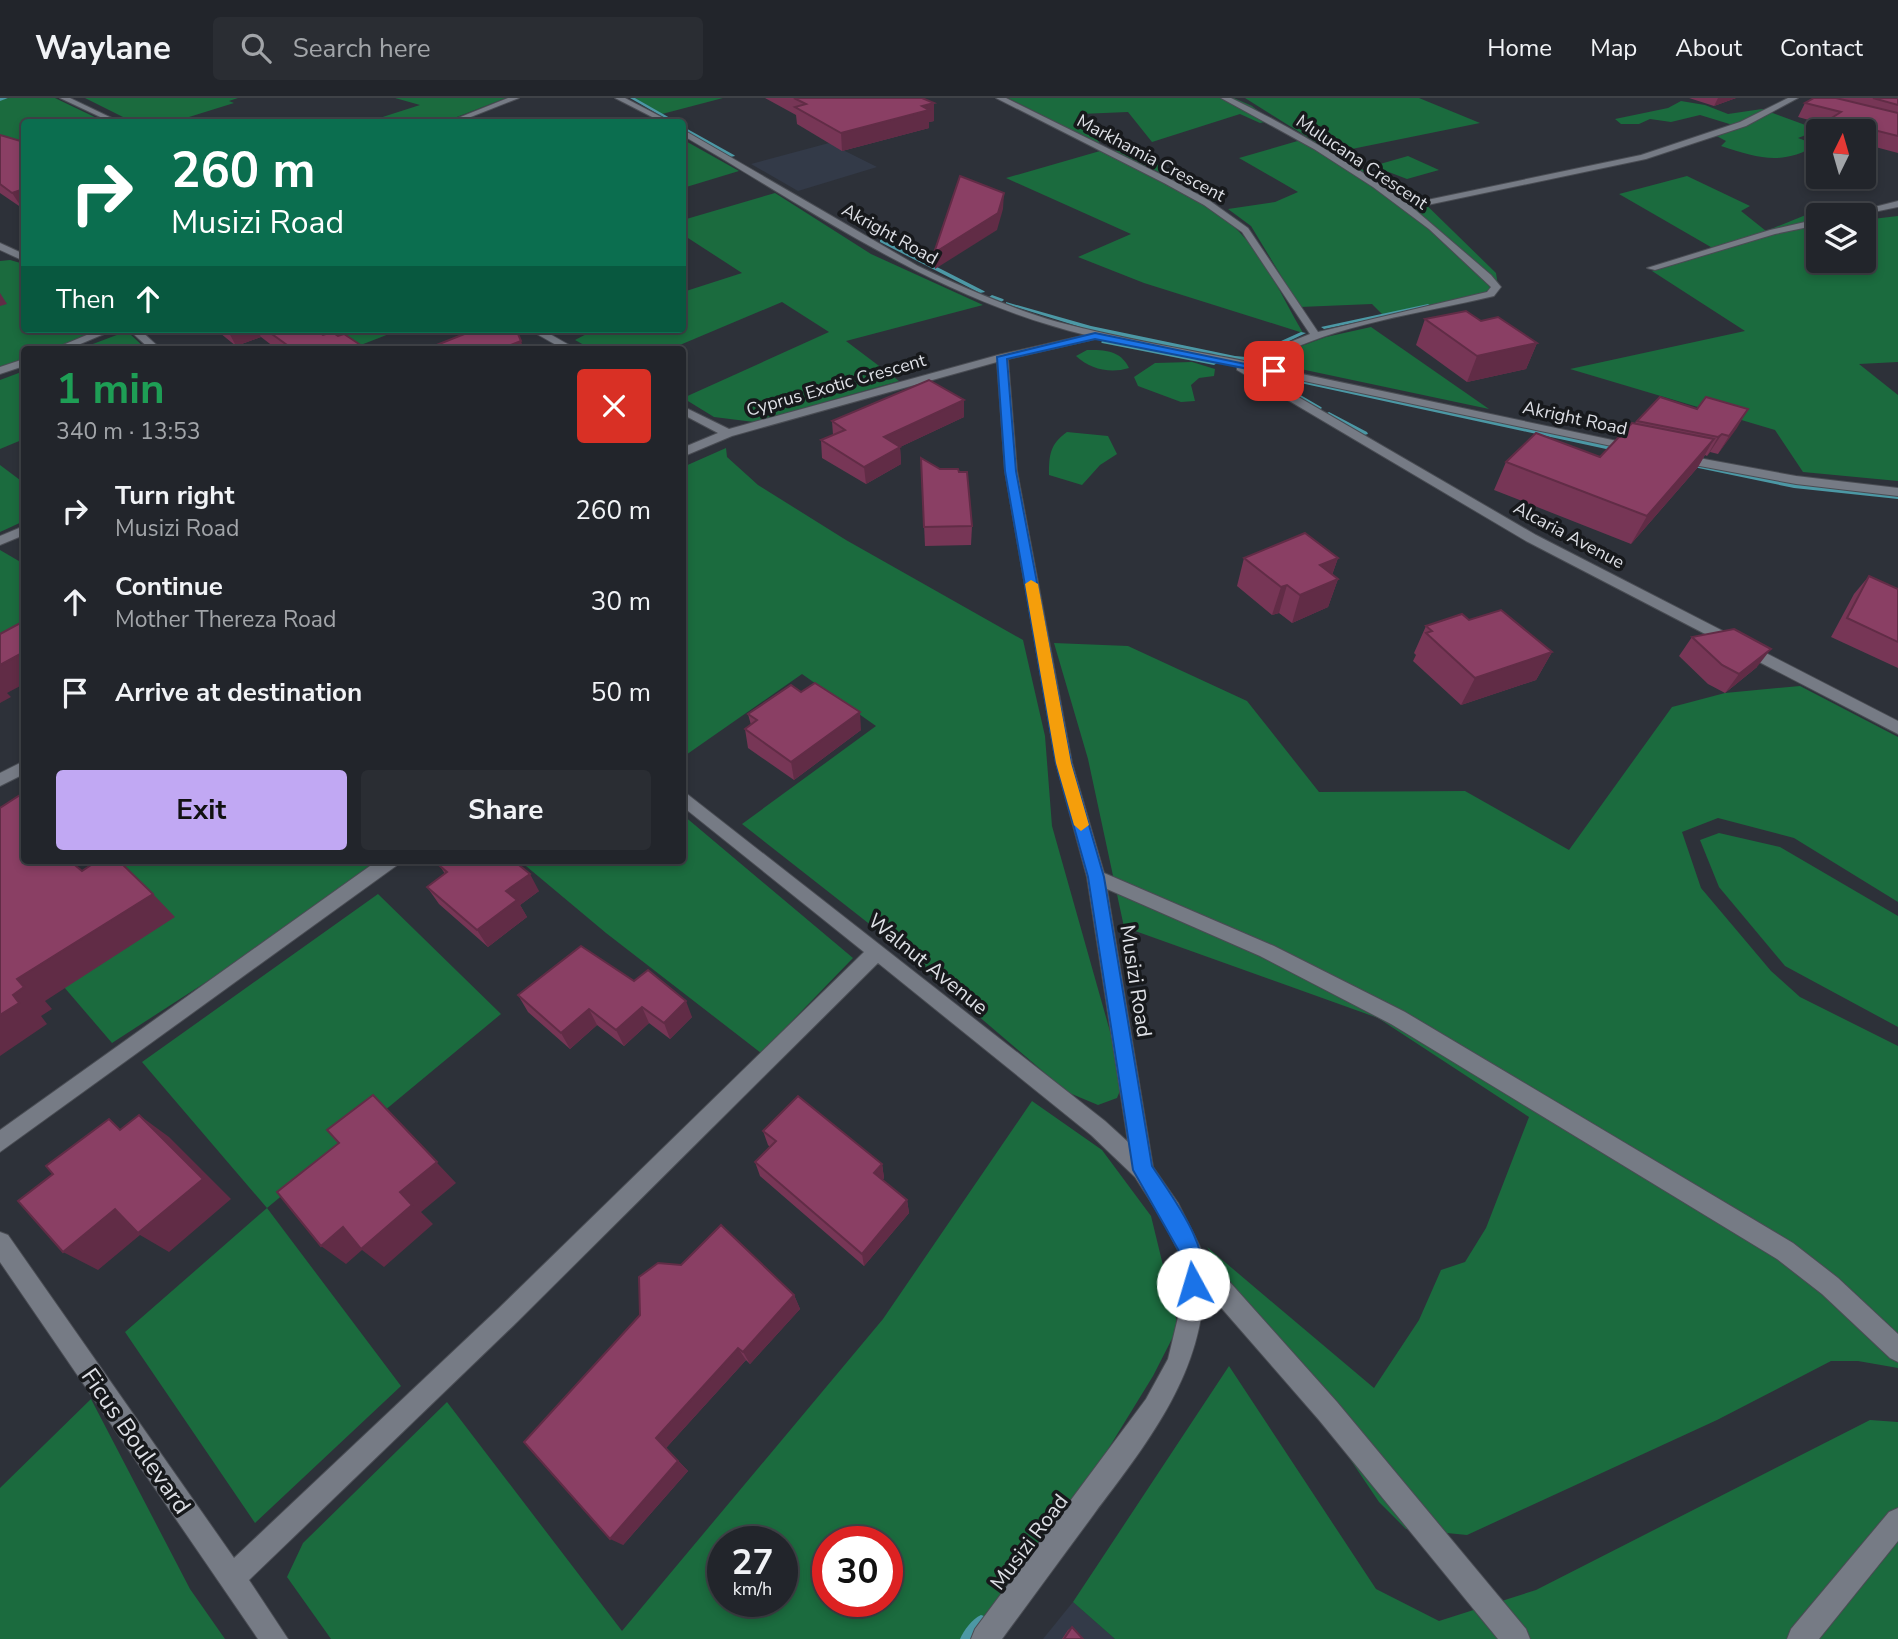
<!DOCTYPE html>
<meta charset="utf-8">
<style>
body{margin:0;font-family:"Nunito Sans",sans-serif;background:#2a2d33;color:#f1f3f6;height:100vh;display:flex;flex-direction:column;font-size:26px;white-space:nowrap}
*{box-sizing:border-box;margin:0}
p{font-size:23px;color:#a2a5a9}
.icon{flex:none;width:38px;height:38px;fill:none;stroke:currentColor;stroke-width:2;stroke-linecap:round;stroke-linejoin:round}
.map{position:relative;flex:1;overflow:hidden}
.drawer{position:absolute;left:21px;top:248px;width:665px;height:518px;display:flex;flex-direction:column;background:#22252b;border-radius:7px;box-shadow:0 4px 10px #0003,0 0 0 2px #3f4247}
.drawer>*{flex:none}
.banner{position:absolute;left:21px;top:21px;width:665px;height:214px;border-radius:7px;box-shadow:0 4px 10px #0003,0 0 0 2px #3f4247;background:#0b6e4f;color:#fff;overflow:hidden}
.needle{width:46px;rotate:5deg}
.tools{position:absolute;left:1806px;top:21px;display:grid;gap:14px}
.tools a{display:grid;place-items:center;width:70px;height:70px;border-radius:7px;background:#22252b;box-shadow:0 4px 10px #0003,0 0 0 2px #3f4247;font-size:35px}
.speed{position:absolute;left:707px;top:1428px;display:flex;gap:14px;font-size:35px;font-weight:700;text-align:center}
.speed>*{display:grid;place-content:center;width:91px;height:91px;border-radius:50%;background:#22252b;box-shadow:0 4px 10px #0003,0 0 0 2px #3f4247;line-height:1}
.speed small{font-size:18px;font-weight:400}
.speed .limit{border:10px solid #d22;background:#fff;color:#111}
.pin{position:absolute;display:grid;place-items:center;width:60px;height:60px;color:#fff;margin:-30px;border-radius:14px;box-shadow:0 4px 10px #0006}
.me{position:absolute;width:77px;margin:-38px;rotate:354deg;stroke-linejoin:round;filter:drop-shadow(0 0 5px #0008)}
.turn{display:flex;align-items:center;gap:24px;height:147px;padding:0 35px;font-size:32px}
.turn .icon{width:91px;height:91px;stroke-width:2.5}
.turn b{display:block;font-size:49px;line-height:60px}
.then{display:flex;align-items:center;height:66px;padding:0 35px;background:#0003;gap:14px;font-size:26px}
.round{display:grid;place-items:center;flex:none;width:74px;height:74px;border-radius:7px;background:#2a2d33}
.summary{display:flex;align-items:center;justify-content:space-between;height:119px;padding:0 35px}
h1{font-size:42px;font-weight:700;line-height:52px;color:#1e9e55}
.action{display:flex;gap:14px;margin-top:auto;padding:14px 35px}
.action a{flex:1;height:80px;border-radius:7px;background:#c1a8f3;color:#111;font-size:28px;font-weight:700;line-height:80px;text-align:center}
.action a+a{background:#2a2d33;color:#f1f3f6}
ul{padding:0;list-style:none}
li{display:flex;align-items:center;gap:21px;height:91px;padding:0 35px}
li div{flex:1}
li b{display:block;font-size:26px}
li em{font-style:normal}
header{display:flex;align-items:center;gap:42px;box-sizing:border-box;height:98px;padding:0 35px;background:#22252b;border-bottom:2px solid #3f4247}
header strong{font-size:33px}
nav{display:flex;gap:38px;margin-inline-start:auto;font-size:24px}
.search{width:490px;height:63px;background:#2a2d33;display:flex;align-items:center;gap:18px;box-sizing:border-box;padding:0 24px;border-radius:7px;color:#a2a5a9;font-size:26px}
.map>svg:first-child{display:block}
.built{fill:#333a48}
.green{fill:#1b6b3e;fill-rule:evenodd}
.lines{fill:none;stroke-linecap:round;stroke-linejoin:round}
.stream{fill:#4c98a5;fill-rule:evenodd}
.minor-casing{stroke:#494c53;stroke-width:2}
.minor{fill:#767b85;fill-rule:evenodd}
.wall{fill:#773656}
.shaded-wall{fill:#612c46}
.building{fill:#8a3f64;stroke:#612c46;stroke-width:2}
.route{fill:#1a73e8;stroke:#114b97;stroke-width:2}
.slow{fill:#f59e0b}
.labels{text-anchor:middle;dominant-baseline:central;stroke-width:7;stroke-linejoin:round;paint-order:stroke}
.far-street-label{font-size:18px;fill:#dddfe5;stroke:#17191c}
.street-label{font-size:21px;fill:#dddfe5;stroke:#17191c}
.near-street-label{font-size:24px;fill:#dddfe5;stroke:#17191c}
</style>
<header>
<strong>Waylane</strong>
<div class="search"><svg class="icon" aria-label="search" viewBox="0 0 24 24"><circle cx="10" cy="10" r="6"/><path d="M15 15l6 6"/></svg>Search here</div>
<nav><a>Home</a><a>Map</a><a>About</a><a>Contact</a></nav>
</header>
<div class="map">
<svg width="1898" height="1541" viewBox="0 0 1898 1541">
<rect width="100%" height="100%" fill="#2d3139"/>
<!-- built -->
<g class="built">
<polygon points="829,45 877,69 798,93 751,66"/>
<polygon points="1073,1504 1115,1541 1043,1541"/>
</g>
<!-- green -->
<g class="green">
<polygon points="9,0 55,0 105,24 24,24 24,58 0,47 0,2"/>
<polygon points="85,0 238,0 229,3 234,5 173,24 133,24"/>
<polygon points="395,0 506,0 444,24 367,24 420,7"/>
<polygon points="635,0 723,0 662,16"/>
<polygon points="1008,0 1234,0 1252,8 1271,23 1260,25 1240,16 1152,44 1128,14 1080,16 1101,47"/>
<polygon points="1245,0 1419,0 1480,25 1337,54 1325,50"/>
<path d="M1681,3L1705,7L1728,16L1762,11L1819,32L1798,40L1817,47C1781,68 1759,60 1721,48L1726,43L1711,35L1736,28L1700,17L1671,24L1650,21L1639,26H1621L1615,21L1668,10Z"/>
<polygon points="682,41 739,73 683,90"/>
<polygon points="1301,42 1319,54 1410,91 1496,175 1498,188 1490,193 1384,218 1372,206 1300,209 1251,128 1228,111 1275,104 1298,94 1239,60"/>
<polygon points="1125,51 1186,80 1193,90 1114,53"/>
<path d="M1100,53C1155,78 1216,100 1254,151C1273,176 1287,208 1303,235L1144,185L1078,159L1131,136L1006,80Z"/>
<polygon points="1408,58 1439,72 1407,81 1373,68"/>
<polygon points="1687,78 1750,108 1741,113 1766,133 1823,110 1849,117 1818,117 1818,163 1864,163 1864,122 1898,118 1898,264 1859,266 1898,297 1898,383 1803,374 1775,332 1570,271 1745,233 1652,173 1716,152 1619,96"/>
<polygon points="775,95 871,156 983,207 846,243 899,283 754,324 714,319 683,300 829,234 782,204 668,252 593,252 575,242 596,231 682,231 683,194 742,175 688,140 683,142 683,122"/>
<polygon points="10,162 24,166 24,231 106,231 51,252 24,252 24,262 0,271 0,163"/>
<polygon points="1371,229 1489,311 1277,266 1271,262 1274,258 1326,239"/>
<polygon points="324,231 402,231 353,250"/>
<polygon points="122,235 130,236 147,252 77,252"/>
<path d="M1087,252C1105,252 1120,252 1129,270C1110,276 1090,271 1076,258Z"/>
<polygon points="1192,264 1215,271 1214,278 1199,280 1191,287 1195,303 1181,304 1138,288 1134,279 1155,265"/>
<polygon points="24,273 24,341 0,351 0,282"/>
<path d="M1067,334L1108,338L1117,356L1100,367L1082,387L1049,377C1049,357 1050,346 1067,334Z"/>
<polygon points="726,350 727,359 758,387 846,442 1023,542 1045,638 1052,728 1124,983 1117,1000 1098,1007 1067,994 886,839 742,726 876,628 802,576 683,659 683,369"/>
<polygon points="0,367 24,385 24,423 0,434"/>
<polygon points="0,452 24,466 24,539 0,551"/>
<polygon points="1054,545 1128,548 1247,603 1319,694 1465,693 1569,752 1672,609 1725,595 1800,588 1898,639 1898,804 1794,740 1718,720 1682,734 1701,790 1771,873 1800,899 1898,948 1898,1270 1858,1263 1831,1263 1717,1322 1467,1437 1406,1431 1379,1404 1207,1149 1374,1290 1419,1222 1441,1172 1465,1164 1486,1130 1529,1019 1378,920 1124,829 1088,661"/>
<polygon points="683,717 853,860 761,955 606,835 520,763 682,763"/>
<polygon points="1719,735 1780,749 1898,818 1898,929 1785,868 1719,789 1700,742"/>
<polygon points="125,763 393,763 112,945 16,833"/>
<polygon points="378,796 501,916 267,1110 401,1288 255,1425 125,1234 267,1110 142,964"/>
<path d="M1032,1003L1102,1052L1151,1118L1178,1229L1153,1278L1067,1418L972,1541H331L287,1479L303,1445L447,1304L622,1533L883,1221ZM723,1444H782V1503H723ZM828,1444H887V1503H828Z"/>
<polygon points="1229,1268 1376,1491 1439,1523 1536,1492 1870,1322 1898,1324 1898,1541 1115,1541 1073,1504"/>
<polygon points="91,1301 190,1491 225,1541 0,1541 0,1390"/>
</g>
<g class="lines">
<!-- stream -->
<g class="stream">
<polygon points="0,0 8,0 0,3"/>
<polygon points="630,0 635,0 677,24 672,24"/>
<polygon points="682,28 734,57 735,58 730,59 682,31"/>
<polygon points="882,141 984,193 985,194 980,195 880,144 880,142"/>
<polygon points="992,197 1003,201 1004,202 1001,204 990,200 989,199"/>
<polygon points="1006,204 1091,228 1235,258 1246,259 1301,234 1306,235 1249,262 1235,262 1090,232 1006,206"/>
<polygon points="1428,206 1431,208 1430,209 1324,231 1321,229"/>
<polygon points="1104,242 1214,263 1217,265 1214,267 1102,245 1101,244"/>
<polygon points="1264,276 1282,277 1620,350 1624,352 1620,354 1282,281 1273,281 1321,309 1322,310 1319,312 1262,279 1262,277"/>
<polygon points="1329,314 1367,334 1368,336 1361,338 1327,317 1325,316"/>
<polygon points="1681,363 1794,386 1898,397 1898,401 1794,390 1684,367 1680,365"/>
<path d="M981,1517L987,1519L989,1525L978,1541H960C964,1532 972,1521 981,1517Z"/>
</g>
<!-- minor casing -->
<g class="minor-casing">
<g id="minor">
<polygon points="60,0 70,0 120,24 111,24"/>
<polygon points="508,0 519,0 458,24 448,24"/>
<polygon points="615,0 625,0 671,24 662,24"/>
<path d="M996,0H1006L1170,81L1210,103L1248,130L1318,234L1487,194L1491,189L1429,131L1373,89L1314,51L1221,0H1231C1293,30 1352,65 1408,106L1641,57L1740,24L1788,0H1798L1746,28L1646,61L1413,110L1491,177L1501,189L1494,198C1415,217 1331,226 1260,267L1636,347L1642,351L1640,354L1252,272L1536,437L1898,623V636L1526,443L1237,272V268L1099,240L1008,261L1017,373L1072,665L1104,775L1274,848L1405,914L1793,1145L1838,1180L1898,1236V1264L1890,1260L1822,1196L1777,1161L1391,926L1260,858L1107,791L1153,1069L1178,1105L1202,1153L1337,1304L1526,1531L1530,1541H1498L1319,1322L1204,1190C1201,1279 1145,1348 1094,1416C1063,1458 1033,1499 1002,1541H971L975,1531L1146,1301L1168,1261L1180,1211L1183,1162L1162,1121L1135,1079L1091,1037L878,865L514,1227L249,1482L288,1541H258L0,1164V1134L8,1137L234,1460L498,1211L864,854L682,708V692L1105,1023L1128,1044L1087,779L1056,665L1005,373L997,264L732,338L682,359V350L718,335L682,316V308L729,331L998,257L1086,237C934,200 815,114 682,37V31L918,168C964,190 1010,210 1058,224C1121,241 1185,251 1249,264L1270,252L1310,236L1242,134L1204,107L1164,85Z"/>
<polygon points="1898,103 1898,109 1859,117 1843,117"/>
<polygon points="1818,121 1818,127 1775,136 1655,172 1647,170 1770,132"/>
<polygon points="0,145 24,156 24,163 0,152"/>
<polygon points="101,231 116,231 66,252 51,252"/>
<polygon points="128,231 139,231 162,252 151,252"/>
<polygon points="528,231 541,231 578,252 565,252"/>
<polygon points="24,261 24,268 0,276 0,269"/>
<polygon points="1677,356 1796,378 1898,390 1898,398 1796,386 1673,363 1671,360"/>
<polygon points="24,428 24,437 0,447 0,438"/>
<polygon points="24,663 24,676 0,688 0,675"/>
<polygon points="377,763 399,763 396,768 0,1054 0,1032"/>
<polygon points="1898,1410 1898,1443 1819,1541 1787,1541 1791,1531 1889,1414"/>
</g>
</g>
<!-- minor -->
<use href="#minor" class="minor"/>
</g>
<!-- wall -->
<g class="wall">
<polygon points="765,0 922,0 934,23 929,24 929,30 842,53 797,26 796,17"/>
<polygon points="1689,0 1736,0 1714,8"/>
<polygon points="1814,0 1898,0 1898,55 1864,46 1864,33 1823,33 1827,27 1798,19 1805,5"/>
<polygon points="0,37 22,110 0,95"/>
<polygon points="1425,221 1481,223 1537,245 1526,271 1467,284 1416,247"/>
<polygon points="215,231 315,231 323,237 338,238 368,252 278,252 261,239 236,248"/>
<polygon points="964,302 964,319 900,349 901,366 866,386 822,360 821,342 833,337 832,323"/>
<polygon points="1697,311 1748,311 1718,356 1710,354 1707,358 1705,357 1698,369 1631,446 1494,392 1506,364 1600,359 1637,323"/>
<polygon points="921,360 940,371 972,428 971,447 925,448"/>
<polygon points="1244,460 1338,460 1332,477 1338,481 1328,509 1292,525 1279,515 1272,517 1237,488"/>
<polygon points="1869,478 1898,491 1898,570 1831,539 1854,496"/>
<polygon points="1469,522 1552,554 1536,582 1461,607 1413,563 1416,557 1414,555 1426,528"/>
<polygon points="1692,539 1757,569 1725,595 1708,586 1679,558"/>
<polygon points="748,616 861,632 794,682 748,650 745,631 751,627"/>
<polygon points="440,768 539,793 520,807 527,819 488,849 439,806 427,789 445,776"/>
<polygon points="634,883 692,919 670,941 649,925 624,948 597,927 570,951 528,914 518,897"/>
<polygon points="763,1033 882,1066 884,1080 882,1082 907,1102 909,1115 864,1168 760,1078 755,1064 770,1049 768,1047"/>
<polygon points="794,1197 800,1211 750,1266 746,1262 666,1350 688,1373 623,1447 640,1217"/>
<polygon points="1072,1529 1083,1541 1062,1541 1068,1532"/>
</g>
<!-- shaded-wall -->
<g class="shaded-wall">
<polygon points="1718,0 1736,0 1714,8"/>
<polygon points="934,5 934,23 929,24 929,30 842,53 841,35"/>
<polygon points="24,91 24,110 22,110 12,95"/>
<polygon points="1004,95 1003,111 997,132 935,171 934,155"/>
<polygon points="0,195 7,206 0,208"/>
<polygon points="227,231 257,231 261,239 236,248"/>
<polygon points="521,243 524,252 498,252"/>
<polygon points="1537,245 1526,271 1467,284 1477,258"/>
<polygon points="964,302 964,319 900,349 901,366 866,386 864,369 884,339"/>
<polygon points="1748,311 1737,330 1718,356 1729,338"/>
<polygon points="1722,336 1710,354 1707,358 1718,339"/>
<polygon points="1714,341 1698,369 1631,446 1647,418"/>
<polygon points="1338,460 1329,485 1338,481 1328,509 1292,525 1300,497 1320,467"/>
<polygon points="1287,487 1279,515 1272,517 1281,489"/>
<polygon points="1771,551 1757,569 1725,595 1739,576"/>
<polygon points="24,554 24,586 7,595 11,599 0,605 0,567"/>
<polygon points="1552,554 1536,582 1461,607 1475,580"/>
<polygon points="860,614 861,632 794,682 791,664"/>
<polygon points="530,776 539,793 520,807 527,819 488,849 477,832 506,793"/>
<polygon points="153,796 175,819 45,903 52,911 41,918 47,926 0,958 0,917 17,881"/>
<polygon points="686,903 692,919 670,941 664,925"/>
<polygon points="642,909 649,925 624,948 616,932"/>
<polygon points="589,911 597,927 570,951 561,935"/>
<polygon points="373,997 456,1085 421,1114 433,1126 384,1169 362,1152 346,1166 321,1148 343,1129 400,1094"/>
<polygon points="139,1017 169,1039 231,1101 169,1154 140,1137 98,1172 63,1154"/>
<polygon points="882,1066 884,1080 876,1089 874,1075"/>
<polygon points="907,1102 909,1115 864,1168 862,1156"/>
<polygon points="794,1197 800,1211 750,1266 743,1254"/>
<polygon points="738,1250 746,1262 666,1350 688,1373 623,1447 610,1441 656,1340"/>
</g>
<!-- building -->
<g class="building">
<polygon points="794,0 922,0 934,5 922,8 929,12 841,35 795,9 806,6"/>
<polygon points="1814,0 1836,0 1898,15 1898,38 1830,21 1841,14 1805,5"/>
<polygon points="1873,0 1898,0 1898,7"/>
<polygon points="0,37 24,44 24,91 12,95 0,86"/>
<polygon points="960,78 1004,95 998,115 934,155"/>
<polygon points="1466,213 1481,223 1498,219 1537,245 1477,258 1425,221"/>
<polygon points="265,231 315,231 323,237 332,234 338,238 344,236 368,252 294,252"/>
<polygon points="477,231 516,231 521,243 498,252 424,252"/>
<polygon points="929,282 964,302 884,339 900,349 864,369 821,342 845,332 832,323"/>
<polygon points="1660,299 1697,311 1706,299 1748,311 1729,338 1722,336 1718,339 1637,323"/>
<polygon points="1632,325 1714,341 1647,418 1506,364 1536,335 1600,359"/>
<polygon points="921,360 940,371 958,371 959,374 967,374 972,428 924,429"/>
<polygon points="1305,435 1338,460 1320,467 1338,481 1300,497 1287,487 1281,489 1244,460"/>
<polygon points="1869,478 1898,491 1898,544 1847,520"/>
<polygon points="1501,512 1552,554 1475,580 1426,535 1432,533 1426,528 1462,516 1469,522"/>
<polygon points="24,523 24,554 0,567 0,536"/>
<polygon points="1734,531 1771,551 1739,576 1722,567 1692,539"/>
<polygon points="815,585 860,614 791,664 745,631 757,622 748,616 791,587 801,594"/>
<polygon points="20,697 24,701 24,763 70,763 82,773 97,763 119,763 153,796 17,881 24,889 13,897 19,905 0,917 0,710"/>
<polygon points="447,763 514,763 530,776 506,793 517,802 477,832 427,789 447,774 440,768"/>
<polygon points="581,848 634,883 648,872 686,903 664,925 642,909 616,932 589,911 561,935 518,897"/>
<polygon points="373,997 437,1064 400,1094 412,1107 361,1151 343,1129 321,1148 277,1094 339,1045 327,1032"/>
<polygon points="798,998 882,1066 874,1075 907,1102 862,1156 755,1064 776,1043 763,1033"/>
<polygon points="139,1017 203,1081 138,1135 115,1111 63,1154 18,1103 53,1076 46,1068 109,1021 120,1032"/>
<polygon points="721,1127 794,1197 743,1254 738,1250 656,1340 678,1363 610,1441 524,1344 640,1217 639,1179 658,1165 681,1167"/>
<polygon points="1072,1529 1083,1541 1064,1541"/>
</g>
<!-- route -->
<path class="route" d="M1095,235L1279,273L1274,276L1095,241L1007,261L1016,373L1071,665L1104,779L1152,1068C1173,1100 1216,1155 1200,1193L1193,1196L1185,1193L1182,1186L1184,1162L1133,1072L1088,779L1056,665L1005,373L997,259Z"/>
<!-- slow -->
<polygon class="slow" points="1031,482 1038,486 1071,665 1089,727 1081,733 1074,727 1056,665 1025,486"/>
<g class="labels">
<!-- far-street labels -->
<g class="far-street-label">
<text transform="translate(1151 60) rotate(28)">Markhamia Crescent</text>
<text transform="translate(1362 64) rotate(34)">Mulucana Crescent</text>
<text transform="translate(890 136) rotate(29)">Akright Road</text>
<text transform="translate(836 287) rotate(-16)">Cyprus Exotic Crescent</text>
<text transform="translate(1575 320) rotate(12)">Akright Road</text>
<text transform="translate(1569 437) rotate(28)">Alcaria Avenue</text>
</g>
<!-- street labels -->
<g class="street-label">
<text transform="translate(928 866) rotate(39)">Walnut Avenue</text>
<text transform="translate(1136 883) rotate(81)">Musizi Road</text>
<text transform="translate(1029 1444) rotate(-53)">Musizi Road</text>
</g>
<!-- near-street labels -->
<g class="near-street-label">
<text transform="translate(136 1343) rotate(55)">Ficus Boulevard</text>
</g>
</g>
</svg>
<div class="tools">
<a><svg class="needle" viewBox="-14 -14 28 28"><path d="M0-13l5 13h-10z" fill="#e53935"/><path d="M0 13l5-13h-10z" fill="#a2a5a9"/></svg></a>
<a><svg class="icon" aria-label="layers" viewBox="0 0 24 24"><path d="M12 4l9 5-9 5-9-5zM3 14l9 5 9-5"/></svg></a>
</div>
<div class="speed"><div>27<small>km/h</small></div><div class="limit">30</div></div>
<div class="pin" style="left:1274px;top:273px;background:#d93025"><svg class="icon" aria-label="arrive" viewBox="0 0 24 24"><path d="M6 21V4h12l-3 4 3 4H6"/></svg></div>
<svg class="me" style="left:1193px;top:1186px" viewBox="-20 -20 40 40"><circle r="19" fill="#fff"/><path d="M0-13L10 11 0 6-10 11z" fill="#1a73e8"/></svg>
<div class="banner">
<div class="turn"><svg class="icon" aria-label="right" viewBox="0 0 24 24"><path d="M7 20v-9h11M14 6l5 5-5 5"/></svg><div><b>260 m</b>Musizi Road</div></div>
<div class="then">Then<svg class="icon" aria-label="ahead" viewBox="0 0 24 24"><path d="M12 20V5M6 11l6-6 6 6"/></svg></div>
</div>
<section class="drawer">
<div class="summary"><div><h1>1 min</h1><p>340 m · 13:53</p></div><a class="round" style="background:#d93025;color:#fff"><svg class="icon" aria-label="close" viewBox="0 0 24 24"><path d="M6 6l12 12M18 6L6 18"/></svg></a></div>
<ul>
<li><svg class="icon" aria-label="right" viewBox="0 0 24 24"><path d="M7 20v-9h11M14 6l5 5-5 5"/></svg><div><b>Turn right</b><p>Musizi Road</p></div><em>260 m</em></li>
<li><svg class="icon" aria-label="ahead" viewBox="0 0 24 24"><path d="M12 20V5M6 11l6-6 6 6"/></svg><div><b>Continue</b><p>Mother Thereza Road</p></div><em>30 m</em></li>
<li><svg class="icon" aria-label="arrive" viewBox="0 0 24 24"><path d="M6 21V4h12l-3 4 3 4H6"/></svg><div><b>Arrive at destination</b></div><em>50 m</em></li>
</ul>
<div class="action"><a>Exit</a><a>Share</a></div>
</section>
</div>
